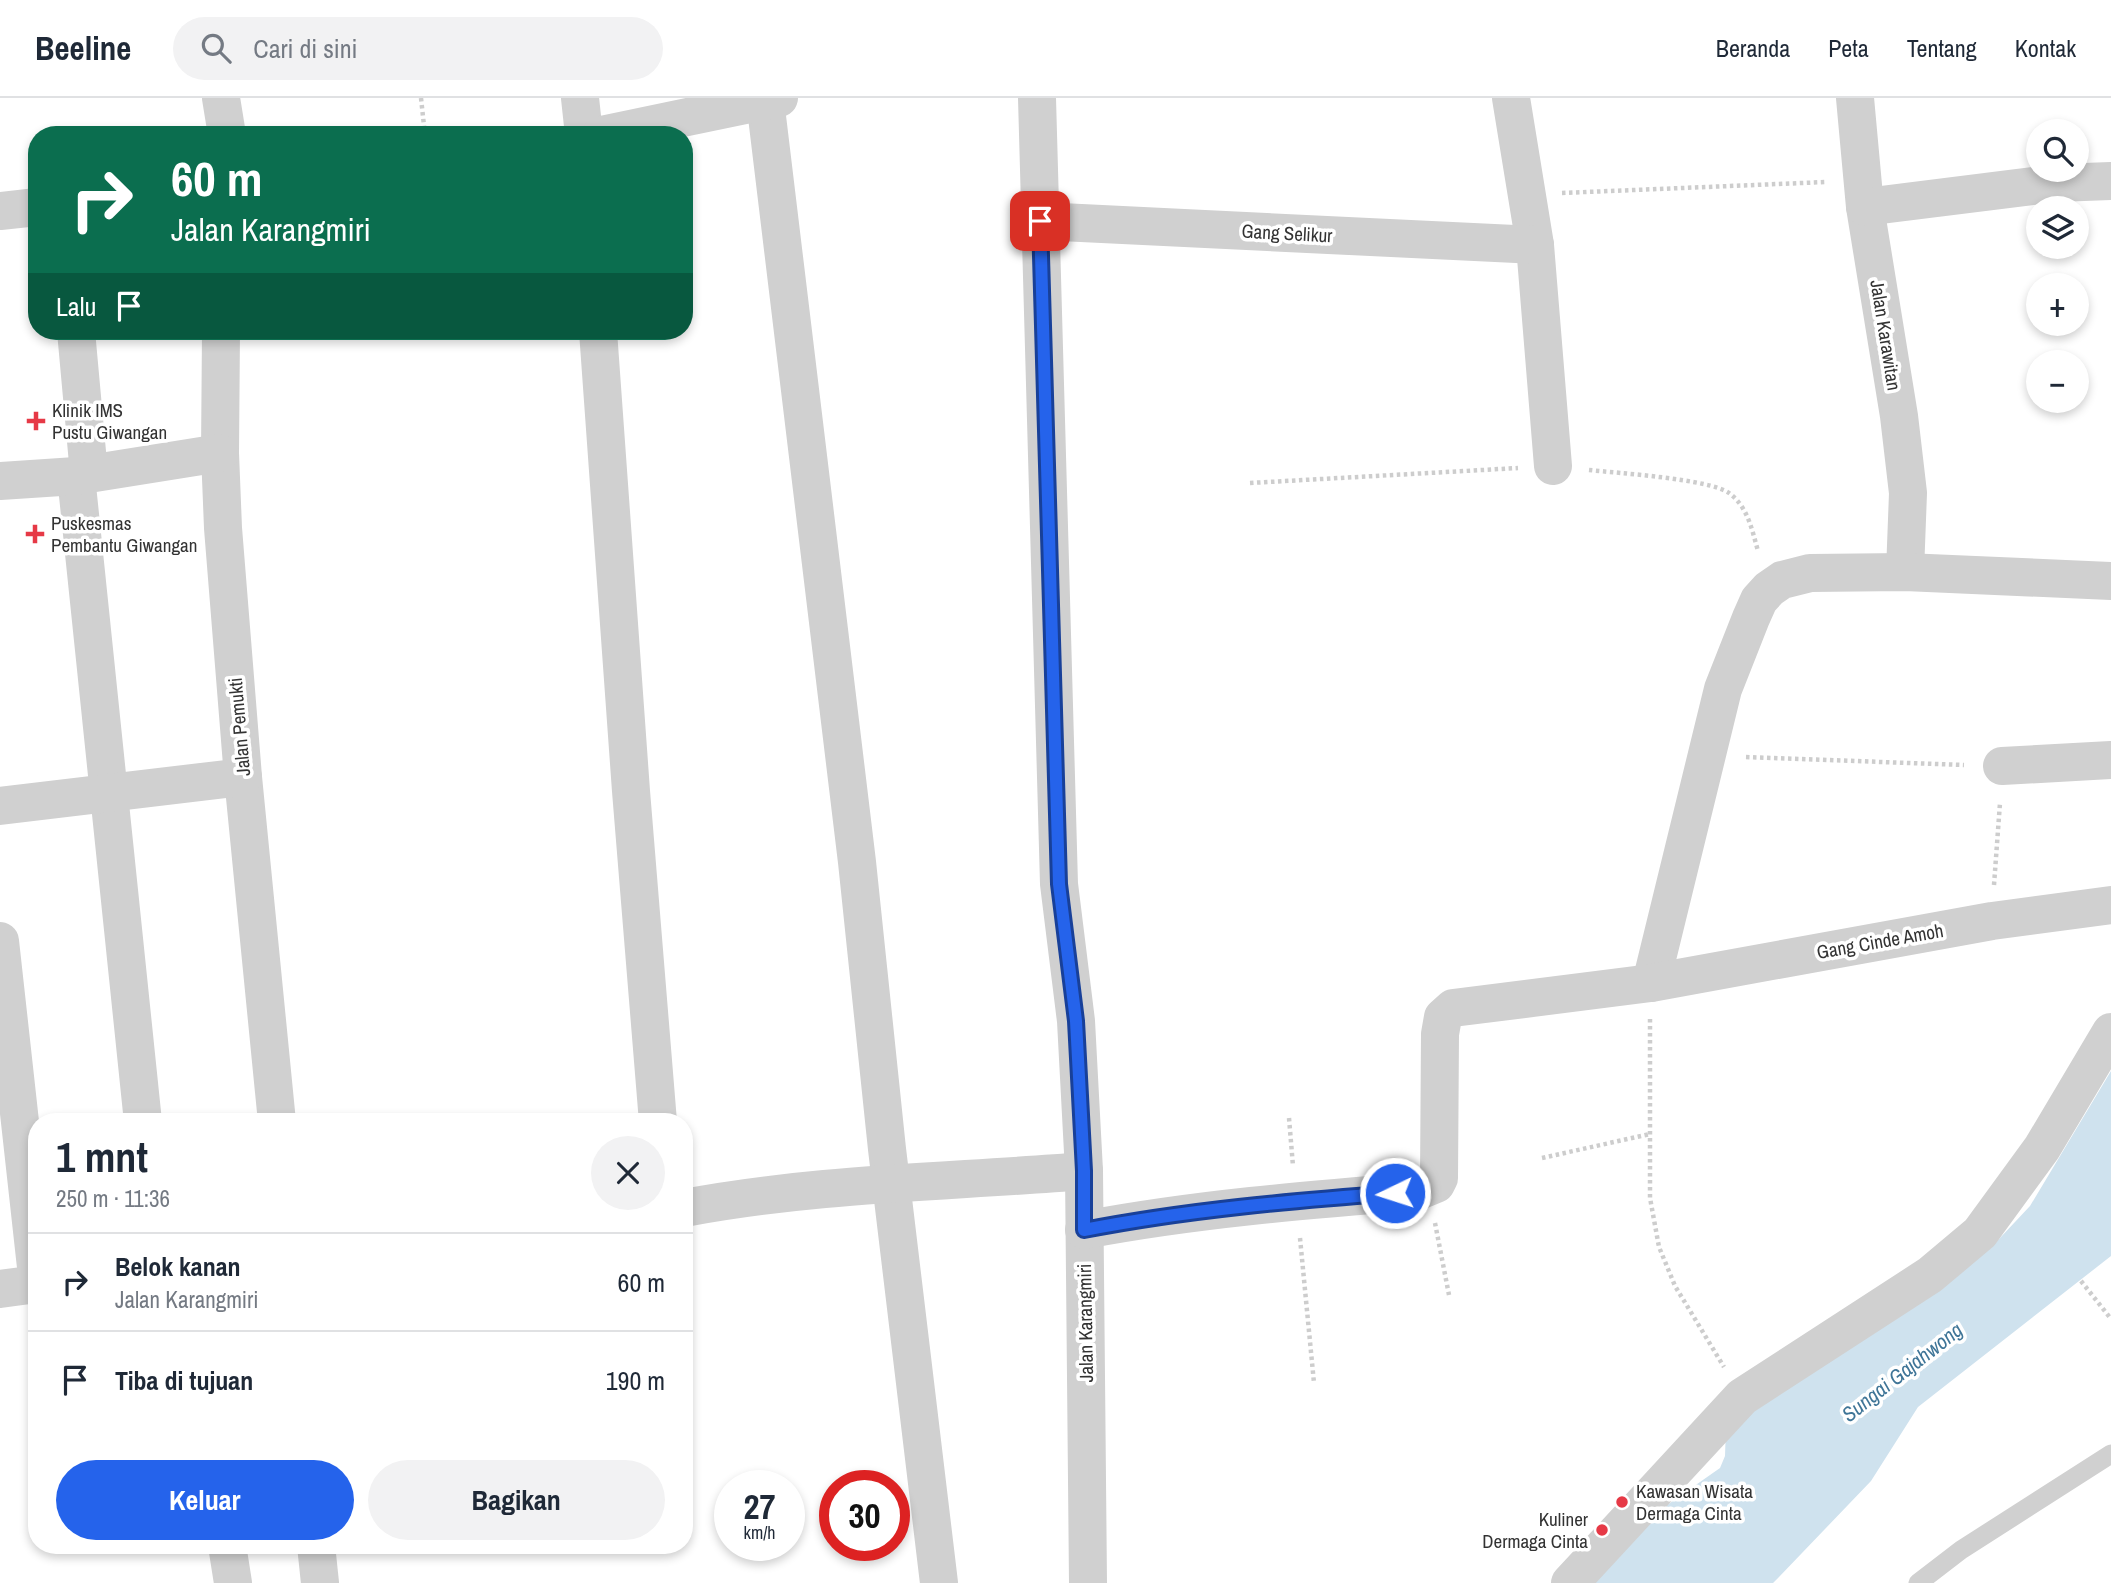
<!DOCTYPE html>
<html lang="id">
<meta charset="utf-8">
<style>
body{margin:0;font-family:"Archivo Narrow",sans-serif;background:#f2f2f3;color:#1f2937;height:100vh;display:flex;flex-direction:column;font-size:26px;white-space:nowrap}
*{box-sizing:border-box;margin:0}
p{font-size:23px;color:#747a83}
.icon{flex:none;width:38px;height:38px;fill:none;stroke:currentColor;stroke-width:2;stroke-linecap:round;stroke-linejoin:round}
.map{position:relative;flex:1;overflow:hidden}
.sheet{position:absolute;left:28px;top:1015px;width:665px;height:441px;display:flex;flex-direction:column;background:#fff;border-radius:28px;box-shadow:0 4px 10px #0003}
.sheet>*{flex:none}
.hud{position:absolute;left:28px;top:28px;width:665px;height:214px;border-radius:28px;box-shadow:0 4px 10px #0003;background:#0b6e4f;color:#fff;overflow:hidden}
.tools{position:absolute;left:2026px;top:21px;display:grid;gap:14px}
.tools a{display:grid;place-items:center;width:63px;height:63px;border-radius:50%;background:#fff;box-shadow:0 4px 10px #0003;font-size:35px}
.speed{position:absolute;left:714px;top:1372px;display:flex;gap:14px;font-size:35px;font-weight:700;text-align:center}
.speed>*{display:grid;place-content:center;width:91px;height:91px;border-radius:50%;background:#fff;box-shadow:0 4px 10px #0003;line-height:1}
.speed small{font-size:18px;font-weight:400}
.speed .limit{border:10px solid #d22;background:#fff;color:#111}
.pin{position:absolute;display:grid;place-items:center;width:60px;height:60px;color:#fff;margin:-30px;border-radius:14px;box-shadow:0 4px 10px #0006}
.me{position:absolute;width:77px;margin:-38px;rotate:266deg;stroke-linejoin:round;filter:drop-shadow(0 0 5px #0008)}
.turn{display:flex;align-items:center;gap:24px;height:147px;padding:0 28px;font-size:32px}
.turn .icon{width:91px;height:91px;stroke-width:2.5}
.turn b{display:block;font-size:49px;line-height:60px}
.then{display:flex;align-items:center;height:66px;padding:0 28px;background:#0003;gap:14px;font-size:26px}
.round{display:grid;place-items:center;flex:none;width:74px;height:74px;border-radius:37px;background:#f2f2f3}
.overview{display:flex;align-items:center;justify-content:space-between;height:119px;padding:0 28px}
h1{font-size:42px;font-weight:700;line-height:52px}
.cta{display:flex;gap:14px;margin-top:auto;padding:14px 28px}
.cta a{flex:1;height:80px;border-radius:42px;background:#2563eb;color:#fff;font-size:28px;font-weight:700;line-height:80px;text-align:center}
.cta a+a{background:#f2f2f3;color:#1f2937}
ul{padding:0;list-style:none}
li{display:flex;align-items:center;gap:21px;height:98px;padding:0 28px;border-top:2px solid #e0e1e3}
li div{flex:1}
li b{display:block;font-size:26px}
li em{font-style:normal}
header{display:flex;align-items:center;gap:42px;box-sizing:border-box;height:98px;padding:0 35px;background:#fff;border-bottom:2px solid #e0e1e3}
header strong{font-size:33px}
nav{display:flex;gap:38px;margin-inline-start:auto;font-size:24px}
.search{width:490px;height:63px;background:#f2f2f3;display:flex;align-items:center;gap:18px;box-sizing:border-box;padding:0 24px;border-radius:38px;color:#747a83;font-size:26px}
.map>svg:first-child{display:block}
.water{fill:#cfe2ee}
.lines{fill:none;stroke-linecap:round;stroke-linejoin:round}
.path{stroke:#cdcdcd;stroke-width:4.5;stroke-dasharray:3.5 3.5;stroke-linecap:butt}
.service{stroke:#d0d0d0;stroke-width:19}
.minor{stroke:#d0d0d0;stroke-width:38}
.route-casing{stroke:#184099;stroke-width:18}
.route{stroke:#2563eb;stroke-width:12}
.poi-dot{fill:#e63946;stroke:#fff;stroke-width:2.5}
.labels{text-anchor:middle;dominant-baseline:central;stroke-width:7;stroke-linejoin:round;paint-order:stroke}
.street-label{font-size:19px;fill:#333;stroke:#fff}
.poi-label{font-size:19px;fill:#333;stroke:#fff;text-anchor:start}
.water-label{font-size:21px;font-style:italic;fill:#3f7597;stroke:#fff}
</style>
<header>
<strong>Beeline</strong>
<div class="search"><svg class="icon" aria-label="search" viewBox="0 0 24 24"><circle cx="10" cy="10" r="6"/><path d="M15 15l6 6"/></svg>Cari di sini</div>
<nav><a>Beranda</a><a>Peta</a><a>Tentang</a><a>Kontak</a></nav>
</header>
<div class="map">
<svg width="2111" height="1485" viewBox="0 0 2111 1485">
<rect width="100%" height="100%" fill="#fff"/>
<!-- water -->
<polygon class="water" points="2111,973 2111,1158 1918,1309 1871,1383 1779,1479 1773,1485 1578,1485 1650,1419 1720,1370 1725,1358 1726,1329 1999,1141 2030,1108"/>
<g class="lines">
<!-- path -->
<g class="path">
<polyline points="421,0 425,37"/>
<polyline points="1562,95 1826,84"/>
<path d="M1589,372C1617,375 1710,381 1729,395C1748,409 1752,432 1758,453"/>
<polyline points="1250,385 1518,370"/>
<polyline points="1746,659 1964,667"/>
<polyline points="1994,787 2000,705"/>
<polyline points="1650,921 1650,1100 1659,1149 1675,1188 1724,1269"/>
<polyline points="1289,1020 1293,1068"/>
<polyline points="1542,1060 1650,1036"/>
<polyline points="1435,1125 1449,1197"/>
<polyline points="1300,1140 1314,1285"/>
<polyline points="2081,1183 2111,1221"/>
</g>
<!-- service -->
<polyline class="service" points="1918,1485 1961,1452 2111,1356"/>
<!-- minor -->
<g class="minor">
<polyline points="221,0 227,37"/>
<polyline points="580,0 584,37"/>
<polyline points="1037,0 1059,786 1076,923 1084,1073 1088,1485"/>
<polyline points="1511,0 1535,147 1553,368"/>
<polyline points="1855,0 1865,109 1899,318 1908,395 1905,474"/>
<polyline points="765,2 857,764 887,1051 939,1485"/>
<polyline points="601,37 779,0"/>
<polyline points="1865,109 2057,85 2111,83"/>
<polyline points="0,113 37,109"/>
<polyline points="1040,123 1535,147"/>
<polyline points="76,233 89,376"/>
<polyline points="221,233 220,355 223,430 243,679 277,1024"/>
<polyline points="598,233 631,693 658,1024"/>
<polyline points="76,378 143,1024"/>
<polyline points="0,383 76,378 220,355"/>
<polyline points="2002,668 2111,662"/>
<polyline points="0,708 243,679"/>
<polyline points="0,843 37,1178"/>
<polyline points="1651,885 1723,591 1751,520 1759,502 1769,491 1782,482 1810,475 1905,474 2111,483"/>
<path d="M684,1110C816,1085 951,1084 1084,1073"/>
<path d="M1084,1132C1195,1111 1307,1102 1419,1093L1436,1086L1439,1080L1440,936L1443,919L1453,910L1651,885L1992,823L2111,807"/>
<polyline points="0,1191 37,1186"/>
<polyline points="227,1447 233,1485"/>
<polyline points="316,1447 320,1485"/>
<polyline points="1570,1485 1742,1299 1930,1177 1980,1135 2042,1050 2111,934"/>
</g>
</g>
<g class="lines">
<!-- route casing -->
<g class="route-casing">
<path id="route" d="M1040,123L1059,786L1076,923L1084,1073V1132C1187,1112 1290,1103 1395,1095"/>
</g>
<!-- route -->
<use href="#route" class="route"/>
</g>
<!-- markers -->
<g class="poi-dot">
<path d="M32.5 312.5h7v7h7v7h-7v7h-7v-7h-7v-7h7z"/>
<path d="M31.5 425.5h7v7h7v7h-7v7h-7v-7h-7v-7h7z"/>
<circle cx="1622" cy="1404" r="7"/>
<circle cx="1602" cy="1432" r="7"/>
</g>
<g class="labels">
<!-- street labels -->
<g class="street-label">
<text transform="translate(1287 135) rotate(3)">Gang Selikur</text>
<text transform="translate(1886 237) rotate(81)">Jalan Karawitan</text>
<text transform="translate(239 629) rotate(-95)">Jalan Pemukti</text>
<text transform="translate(1880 843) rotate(-10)">Gang Cinde Amoh</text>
<text transform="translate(1085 1225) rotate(-91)">Jalan Karangmiri</text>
</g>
<!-- poi labels -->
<g class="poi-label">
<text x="52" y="312">Klinik IMS<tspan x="52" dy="22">Pustu Giwangan</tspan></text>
<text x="51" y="425">Puskesmas<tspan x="51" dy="22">Pembantu Giwangan</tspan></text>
<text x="1636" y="1393">Kawasan Wisata<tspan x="1636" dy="22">Dermaga Cinta</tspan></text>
<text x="1588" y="1421" text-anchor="end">Kuliner<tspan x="1588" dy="22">Dermaga Cinta</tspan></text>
</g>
<!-- water labels -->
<g class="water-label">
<text transform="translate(1902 1274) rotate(-38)">Sungai Gajahwong</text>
</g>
</g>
</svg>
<div class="tools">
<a><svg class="icon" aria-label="search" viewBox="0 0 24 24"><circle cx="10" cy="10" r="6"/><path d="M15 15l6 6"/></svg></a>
<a><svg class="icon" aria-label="layers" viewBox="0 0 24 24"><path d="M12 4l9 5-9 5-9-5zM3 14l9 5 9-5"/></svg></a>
<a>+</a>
<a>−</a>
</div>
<div class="speed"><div>27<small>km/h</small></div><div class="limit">30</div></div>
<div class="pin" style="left:1040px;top:123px;background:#d93025"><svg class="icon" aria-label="arrive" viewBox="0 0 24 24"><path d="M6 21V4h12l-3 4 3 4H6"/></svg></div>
<svg class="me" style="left:1395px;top:1095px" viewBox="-20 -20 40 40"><circle r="17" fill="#2563eb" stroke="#fff" stroke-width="3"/><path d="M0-11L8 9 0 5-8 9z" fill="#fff"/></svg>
<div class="hud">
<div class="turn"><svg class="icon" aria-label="right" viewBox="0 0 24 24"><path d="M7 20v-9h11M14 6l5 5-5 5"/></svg><div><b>60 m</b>Jalan Karangmiri</div></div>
<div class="then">Lalu<svg class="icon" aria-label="arrive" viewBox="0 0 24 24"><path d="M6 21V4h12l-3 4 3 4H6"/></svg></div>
</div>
<section class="sheet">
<div class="overview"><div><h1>1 mnt</h1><p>250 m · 11:36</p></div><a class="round"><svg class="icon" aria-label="close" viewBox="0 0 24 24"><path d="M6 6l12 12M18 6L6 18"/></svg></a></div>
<ul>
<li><svg class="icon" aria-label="right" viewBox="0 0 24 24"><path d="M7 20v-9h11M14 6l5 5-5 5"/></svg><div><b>Belok kanan</b><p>Jalan Karangmiri</p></div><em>60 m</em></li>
<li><svg class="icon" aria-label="arrive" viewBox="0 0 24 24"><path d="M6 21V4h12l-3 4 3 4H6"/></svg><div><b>Tiba di tujuan</b></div><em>190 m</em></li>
</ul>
<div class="cta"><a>Keluar</a><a>Bagikan</a></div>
</section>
</div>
